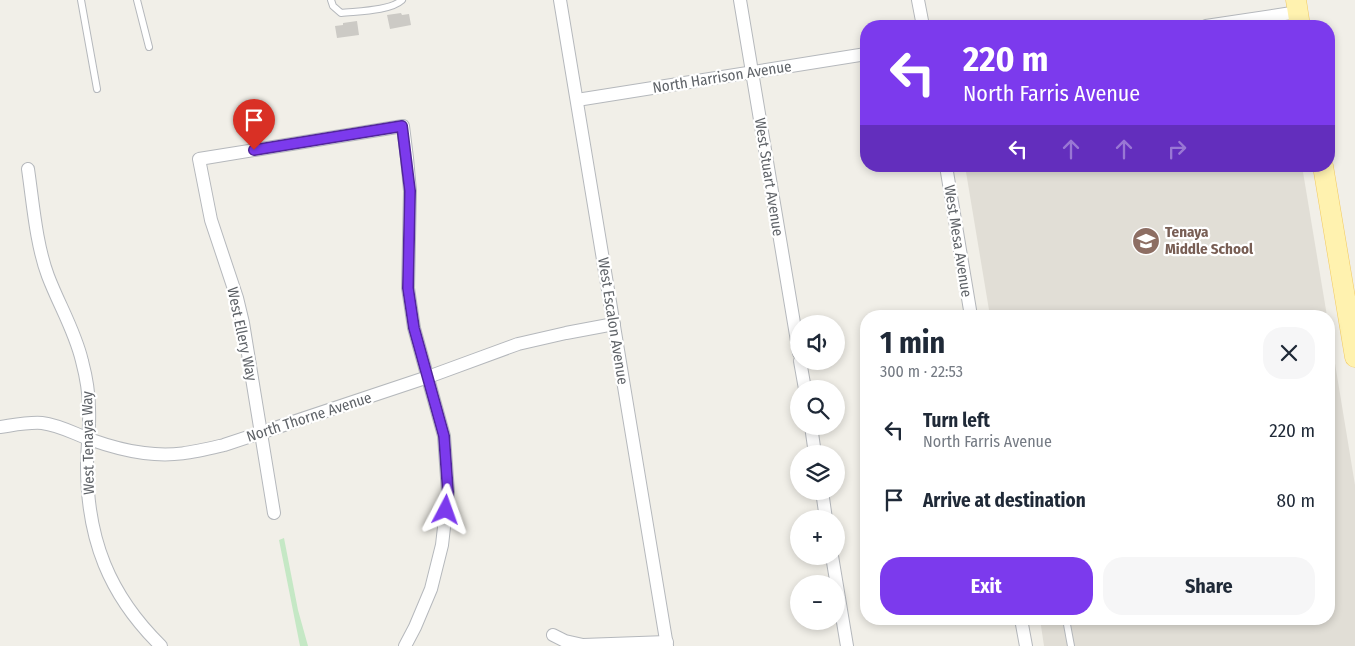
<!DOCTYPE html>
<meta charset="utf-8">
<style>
body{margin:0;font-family:"Fira Sans Condensed",sans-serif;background:#f6f6f7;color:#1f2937;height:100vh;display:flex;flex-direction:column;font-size:19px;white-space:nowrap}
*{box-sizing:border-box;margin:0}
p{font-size:16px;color:#747a83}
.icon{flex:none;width:28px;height:28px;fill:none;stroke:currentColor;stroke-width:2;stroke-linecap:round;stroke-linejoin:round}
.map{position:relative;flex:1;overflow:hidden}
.drawer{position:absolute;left:860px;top:310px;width:475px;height:315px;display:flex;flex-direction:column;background:#fff;border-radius:20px;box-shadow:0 2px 8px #0003}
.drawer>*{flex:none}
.hud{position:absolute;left:860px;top:20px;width:475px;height:152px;border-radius:20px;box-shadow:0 2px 8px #0003;background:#7c3aed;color:#fff;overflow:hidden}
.tools{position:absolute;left:790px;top:315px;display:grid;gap:10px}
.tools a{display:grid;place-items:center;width:55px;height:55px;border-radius:50%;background:#fff;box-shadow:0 2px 8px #0003;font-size:25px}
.pin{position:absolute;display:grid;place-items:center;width:42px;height:42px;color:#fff;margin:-51px -21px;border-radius:50% 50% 50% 0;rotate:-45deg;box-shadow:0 0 5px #0007}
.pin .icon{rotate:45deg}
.me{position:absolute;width:55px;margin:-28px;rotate:4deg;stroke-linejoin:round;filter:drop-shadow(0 0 4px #0008)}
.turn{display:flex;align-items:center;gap:18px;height:105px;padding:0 20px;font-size:22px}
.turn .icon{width:65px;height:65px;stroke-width:2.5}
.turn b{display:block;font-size:35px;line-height:42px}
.lanes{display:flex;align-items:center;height:48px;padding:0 20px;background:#0003;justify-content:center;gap:25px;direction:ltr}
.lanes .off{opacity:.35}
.round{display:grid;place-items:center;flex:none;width:52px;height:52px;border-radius:20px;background:#f6f6f7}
.summary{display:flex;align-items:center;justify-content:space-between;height:85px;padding:0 20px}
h1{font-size:30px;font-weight:700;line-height:38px}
.button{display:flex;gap:10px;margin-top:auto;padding:10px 20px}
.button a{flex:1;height:58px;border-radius:20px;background:#7c3aed;color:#fff;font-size:20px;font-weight:700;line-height:58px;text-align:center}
.button a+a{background:#f6f6f7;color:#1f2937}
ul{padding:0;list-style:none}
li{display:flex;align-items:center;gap:15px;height:70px;padding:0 20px}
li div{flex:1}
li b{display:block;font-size:19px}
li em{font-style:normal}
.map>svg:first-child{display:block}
.education{fill:#e1ded6}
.green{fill:#c5e8c5}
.building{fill:#cccac5}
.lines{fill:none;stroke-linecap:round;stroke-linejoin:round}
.lane-casing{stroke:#b5b8bc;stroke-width:8}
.street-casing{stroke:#b5b8bc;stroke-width:14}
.primary-casing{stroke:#f2c960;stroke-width:21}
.lane{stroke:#fff;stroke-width:6}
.street{stroke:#fff;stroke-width:12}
.primary{stroke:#fff2af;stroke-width:20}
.route-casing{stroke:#51269a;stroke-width:12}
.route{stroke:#7c3aed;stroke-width:9}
.labels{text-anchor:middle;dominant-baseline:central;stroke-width:4.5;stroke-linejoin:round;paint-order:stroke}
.street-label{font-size:15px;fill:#5f6368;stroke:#fff}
.education-label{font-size:15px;font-weight:bold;fill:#785e54;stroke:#fff;text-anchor:start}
</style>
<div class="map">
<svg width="1355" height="646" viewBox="0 0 1355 646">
<rect width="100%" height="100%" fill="#f1efe8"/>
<!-- education -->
<g class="education">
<polygon points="965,166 1302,166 1327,316 990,316"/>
<polygon points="1329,327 1355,485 1355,646 1044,646 1040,619 1329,619"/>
</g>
<!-- green -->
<polygon class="green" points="284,538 298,610 308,646 300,646 279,540"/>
<!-- building -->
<g class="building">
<polygon points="401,13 402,15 409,14 411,25 390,29 387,15"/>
<polygon points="357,21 359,35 337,38 335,26 343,25 343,23"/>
</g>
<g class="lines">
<!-- lane casing -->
<g class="lane-casing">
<g id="lane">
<polyline points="81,0 97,89"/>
<polyline points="137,0 149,47"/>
<path d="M331,0L333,6L341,13C358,11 390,11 402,0"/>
<polyline points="1066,619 1071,646"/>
</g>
</g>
<!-- street casing -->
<g class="street-casing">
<g id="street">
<polyline points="560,0 667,646"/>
<polyline points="740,0 799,353"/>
<polyline points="918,0 923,26"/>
<polyline points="1206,26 1298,12"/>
<polyline points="577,100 866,54"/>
<polyline points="946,166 971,316"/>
<path d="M28,169C33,203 36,244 48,276C59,305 75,331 82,361C86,376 89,393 89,409C90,428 87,447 87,466C87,539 109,595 161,646"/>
<polyline points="800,361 805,389"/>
<polyline points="811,426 815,454"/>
<path d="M0,427C14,425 28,422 42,423C59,425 73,433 89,439C106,445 126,451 144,453C175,457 194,452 224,445L428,377L518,344L566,333L614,324"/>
<polyline points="822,491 826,519"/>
<polyline points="274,513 243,323 237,298 211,220 199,159 403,126 407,158 410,191 408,288 414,328 444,436 448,492 442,545 431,589 415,627 405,646"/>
<polyline points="832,556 847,646"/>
<polyline points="1021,619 1026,646"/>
<polyline points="553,635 565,641 583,645 667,642"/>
</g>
</g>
<!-- primary casing -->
<g class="primary-casing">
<g id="primary">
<polyline points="1296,0 1300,26"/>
<polyline points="1323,166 1355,357"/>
</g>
</g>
<!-- lane -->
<use href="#lane" class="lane"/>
<!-- street -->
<use href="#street" class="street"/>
<!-- primary -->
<use href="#primary" class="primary"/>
</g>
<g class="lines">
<!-- route casing -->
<g class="route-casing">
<polyline id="route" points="254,150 402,126 410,191 408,288 414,328 444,436 448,492 446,510"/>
</g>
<!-- route -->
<use href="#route" class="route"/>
</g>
<!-- icons -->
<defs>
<g id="school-disc" transform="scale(1.4375)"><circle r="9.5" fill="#8d6e63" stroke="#fff"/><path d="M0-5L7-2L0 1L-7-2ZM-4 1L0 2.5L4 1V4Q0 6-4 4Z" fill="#fff"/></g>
</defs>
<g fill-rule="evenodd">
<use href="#school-disc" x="1146" y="241"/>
</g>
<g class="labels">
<!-- street labels -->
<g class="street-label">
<text transform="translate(722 77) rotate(-9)">North Harrison Avenue</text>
<text transform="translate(769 177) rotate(81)">West Stuart Avenue</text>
<text transform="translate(958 241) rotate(81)">West Mesa Avenue</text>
<text transform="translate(613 321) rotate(81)">West Escalon Avenue</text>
<text transform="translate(242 334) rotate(78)">West Ellery Way</text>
<text transform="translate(309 417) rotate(-18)">North Thorne Avenue</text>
<text transform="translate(88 443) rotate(-91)">West Tenaya Way</text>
</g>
<!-- education labels -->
<g class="education-label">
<text x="1165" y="232">Tenaya<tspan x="1165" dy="17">Middle School</tspan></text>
</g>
</g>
</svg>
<div class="tools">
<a><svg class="icon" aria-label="sound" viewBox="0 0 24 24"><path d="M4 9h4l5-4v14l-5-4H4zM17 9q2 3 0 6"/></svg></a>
<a><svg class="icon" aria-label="search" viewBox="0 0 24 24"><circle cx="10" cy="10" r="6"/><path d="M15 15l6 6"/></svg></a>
<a><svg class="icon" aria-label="layers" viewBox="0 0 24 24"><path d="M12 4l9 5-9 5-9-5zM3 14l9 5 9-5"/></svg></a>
<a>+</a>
<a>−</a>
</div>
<div class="pin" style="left:254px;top:150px;background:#d93025"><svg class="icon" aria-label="arrive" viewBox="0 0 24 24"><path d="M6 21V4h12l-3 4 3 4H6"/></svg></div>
<svg class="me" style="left:446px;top:510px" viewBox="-20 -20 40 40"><path d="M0-17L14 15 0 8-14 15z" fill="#7c3aed" stroke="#fff" stroke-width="4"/></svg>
<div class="hud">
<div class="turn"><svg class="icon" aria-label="left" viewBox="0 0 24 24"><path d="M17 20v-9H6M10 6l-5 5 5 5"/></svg><div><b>220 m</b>North Farris Avenue</div></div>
<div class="lanes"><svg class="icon" aria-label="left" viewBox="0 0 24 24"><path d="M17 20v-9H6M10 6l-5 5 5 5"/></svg><svg class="icon off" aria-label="ahead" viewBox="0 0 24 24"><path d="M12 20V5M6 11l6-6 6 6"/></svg><svg class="icon off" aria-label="ahead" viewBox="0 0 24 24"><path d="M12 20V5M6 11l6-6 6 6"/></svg><svg class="icon off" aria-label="right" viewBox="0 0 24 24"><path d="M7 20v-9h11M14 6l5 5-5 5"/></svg></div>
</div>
<section class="drawer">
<div class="summary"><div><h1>1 min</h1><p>300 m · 22:53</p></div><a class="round"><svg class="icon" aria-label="close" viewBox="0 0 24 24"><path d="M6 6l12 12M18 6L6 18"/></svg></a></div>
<ul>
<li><svg class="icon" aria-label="left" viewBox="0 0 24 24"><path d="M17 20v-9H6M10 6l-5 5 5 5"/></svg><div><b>Turn left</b><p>North Farris Avenue</p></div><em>220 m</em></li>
<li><svg class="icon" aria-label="arrive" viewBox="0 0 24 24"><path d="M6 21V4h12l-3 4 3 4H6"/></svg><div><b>Arrive at destination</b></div><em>80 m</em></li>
</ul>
<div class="button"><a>Exit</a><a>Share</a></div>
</section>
</div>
